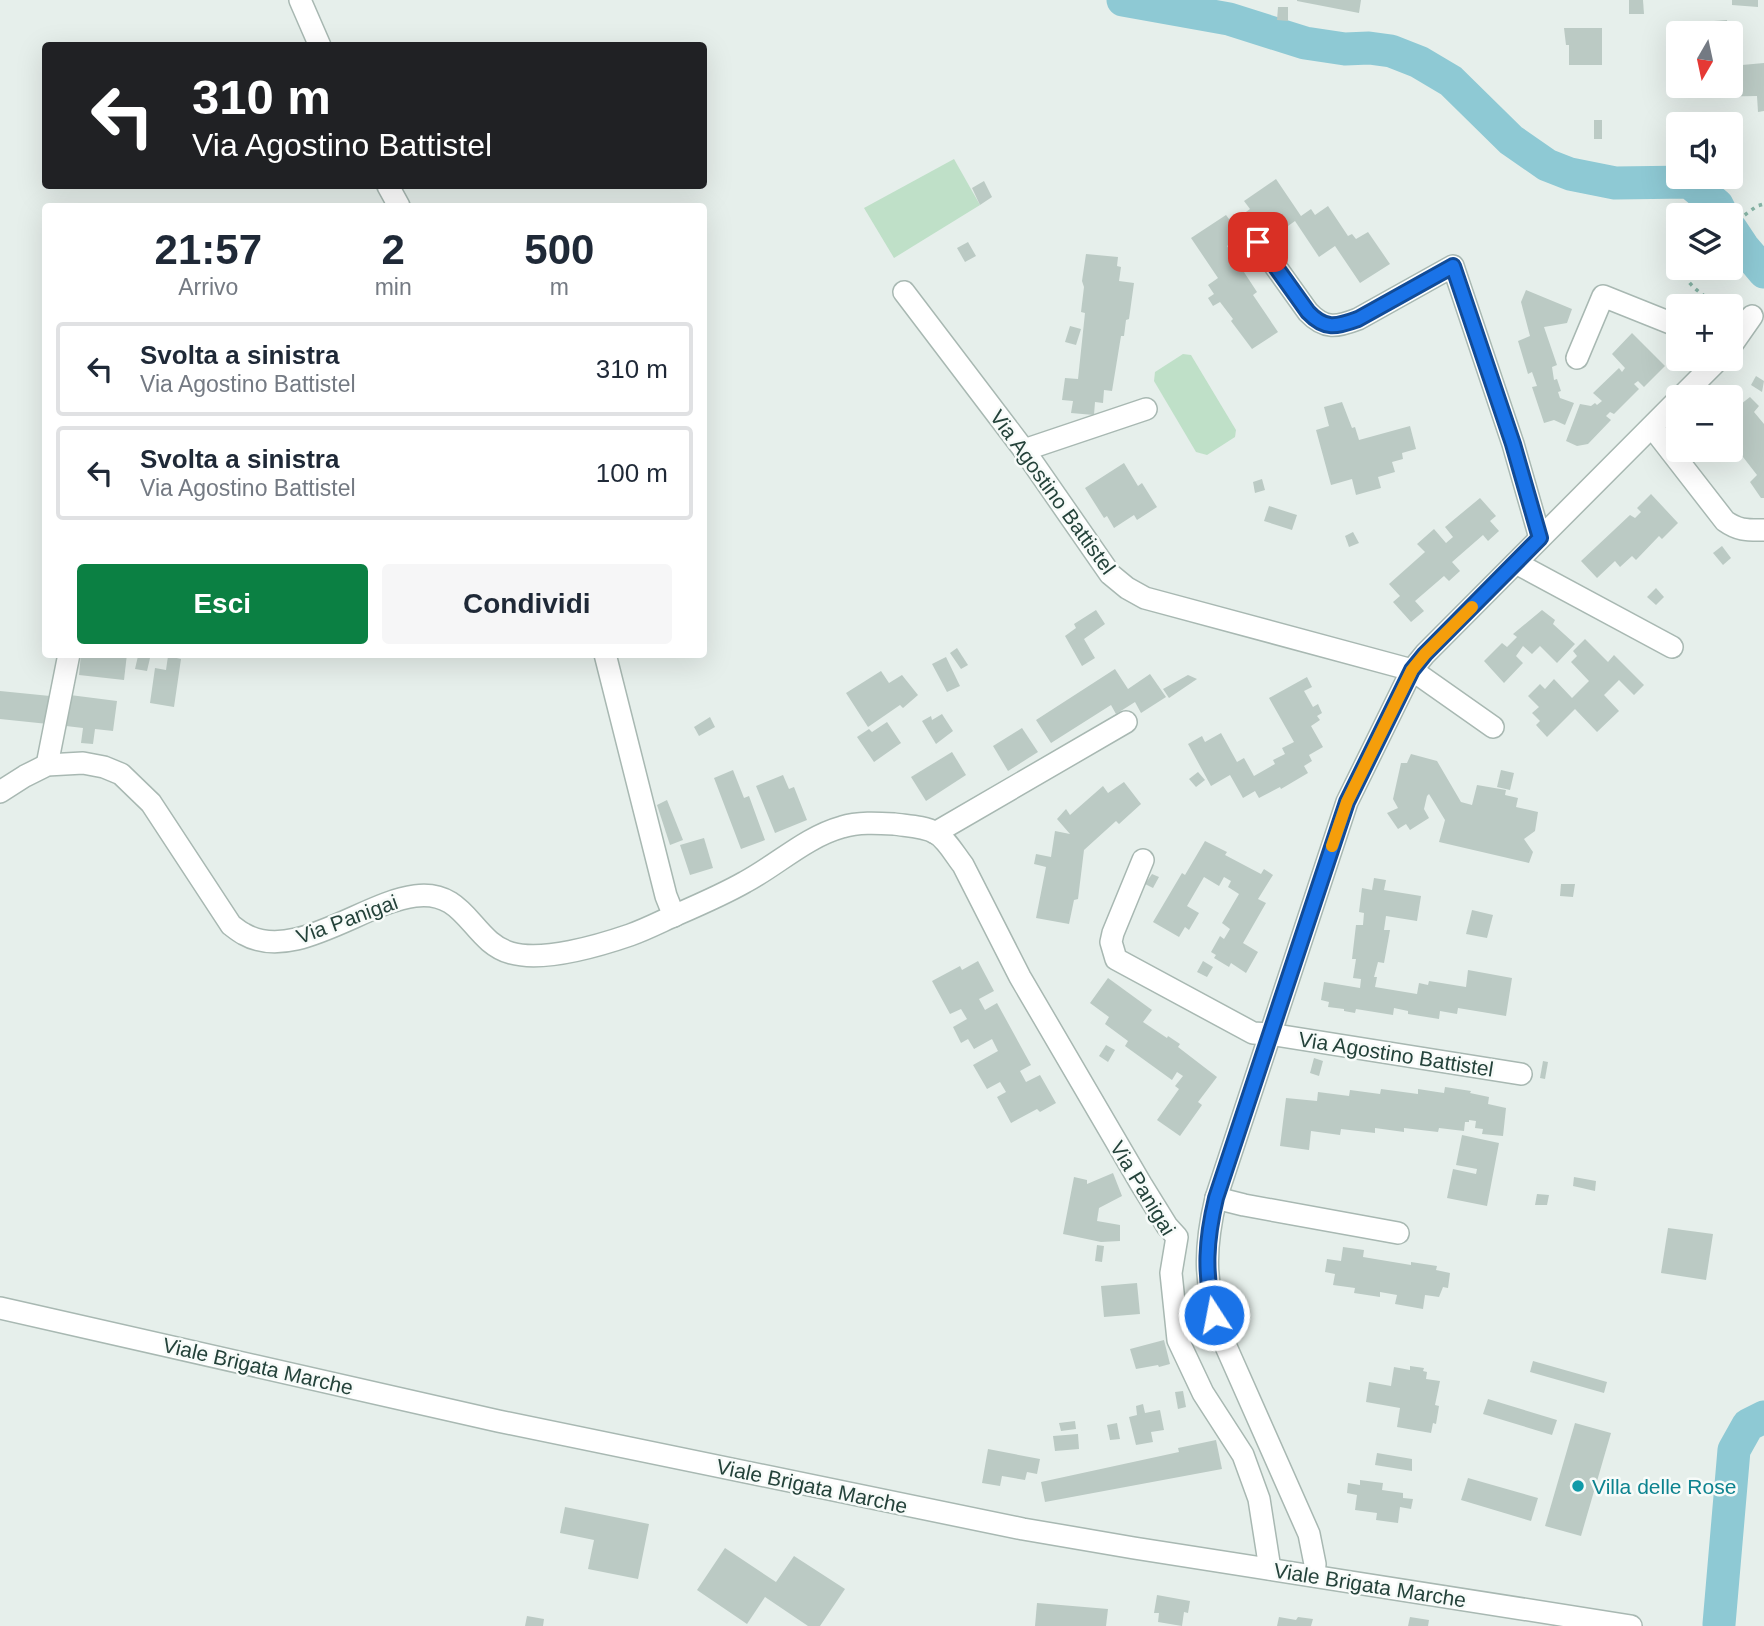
<!DOCTYPE html>
<html lang="it">
<meta charset="utf-8">
<style>
body{margin:0;font-family:Helvetica,sans-serif;background:#f6f6f7;color:#1f2937;height:100vh;display:flex;flex-direction:column;font-size:26px;white-space:nowrap}
*{box-sizing:border-box;margin:0}
p{font-size:23px;color:#747a83}
.icon{flex:none;width:38px;height:38px;fill:none;stroke:currentColor;stroke-width:2;stroke-linecap:round;stroke-linejoin:round}
.map{position:relative;flex:1;overflow:hidden}
.drawer{position:absolute;left:42px;top:203px;width:665px;height:455px;display:flex;flex-direction:column;background:#fff;border-radius:7px;box-shadow:0 7px 28px #0002}
.drawer>*{flex:none}
.hud{position:absolute;left:42px;top:42px;width:665px;height:147px;border-radius:7px;box-shadow:0 7px 28px #0002;background:#202124;color:#fff;overflow:hidden}
.needle{width:46px;rotate:189deg}
.tools{position:absolute;left:1666px;top:21px;display:grid;gap:14px}
.tools a{display:grid;place-items:center;width:77px;height:77px;border-radius:7px;background:#fff;box-shadow:0 7px 28px #0002;font-size:35px}
.pin{position:absolute;display:grid;place-items:center;width:60px;height:60px;color:#fff;margin:-30px;border-radius:14px;box-shadow:0 4px 10px #0006}
.me{position:absolute;width:77px;margin:-38px;rotate:349deg;stroke-linejoin:round;filter:drop-shadow(0 0 5px #0008)}
.turn{display:flex;align-items:center;gap:24px;height:147px;padding:0 35px;font-size:32px}
.turn .icon{width:91px;height:91px;stroke-width:2.5}
.turn b{display:block;font-size:49px;line-height:60px}
.eta{display:flex;justify-content:space-evenly;align-items:center;height:119px;text-align:center}
.eta b{font-size:42px;font-weight:700;line-height:49px}
.action{display:flex;gap:14px;margin-top:auto;padding:14px 35px}
.action a{flex:1;height:80px;border-radius:7px;background:#0b8043;color:#fff;font-size:28px;font-weight:700;line-height:80px;text-align:center}
.action a+a{background:#f6f6f7;color:#1f2937}
ul{padding:0;list-style:none}
li{display:flex;align-items:center;gap:21px;height:94px;margin:0 14px 10px;padding:0 21px;border:4px solid #e0e1e3;border-radius:7px}
li div{flex:1}
li b{display:block;font-size:26px}
li em{font-style:normal}
.map>svg:first-child{display:block}
.green{fill:#bfe0c8}
.lines{fill:none;stroke-linecap:round;stroke-linejoin:round}
.river{stroke:#8ec9d4;stroke-width:33}
.building{fill:#bbcac4}
.minor-casing{stroke:#a8b8b2;stroke-width:24}
.path{stroke:#86b3a5;stroke-width:3.5;stroke-dasharray:3.5 5;stroke-linecap:butt}
.minor{stroke:#fff;stroke-width:21}
.route-casing{stroke:#114b97;stroke-width:18}
.route{stroke:#1a73e8;stroke-width:12}
.slow{stroke:#f59e0b;stroke-width:12}
.culture-dot{fill:#0f9aa8;stroke:#f7fbf9;stroke-width:2.5}
.labels{text-anchor:middle;dominant-baseline:central;stroke-width:5;stroke-linejoin:round;paint-order:stroke}
.street-label{font-size:21px;fill:#24423a;stroke:#f7fbf9}
.culture-label{font-size:21px;fill:#0d838f;stroke:#f7fbf9;text-anchor:start}
</style>
<div class="map">
<svg width="1764" height="1626" viewBox="0 0 1764 1626">
<rect width="100%" height="100%" fill="#e6efeb"/>
<!-- green -->
<g class="green">
<polygon points="954,159 980,205 894,258 864,208"/>
<polygon points="1183,354 1191,355 1236,430 1235,437 1207,455 1196,452 1154,381 1155,372"/>
</g>
<g class="lines">
<!-- river -->
<g class="river">
<polyline points="1123,0 1229,19 1305,43 1345,49 1369,48 1391,51 1419,62 1451,81 1511,140 1547,165 1570,174 1615,183 1689,182 1717,205 1722,215"/>
<polyline points="1731,229 1743,247 1764,272"/>
<polyline points="1719,1624 1734,1450 1748,1425 1764,1417"/>
</g>
</g>
<!-- building -->
<g class="building">
<polygon points="1297,0 1361,0 1359,13 1297,1"/>
<polygon points="1629,0 1643,0 1644,14 1629,14"/>
<polygon points="1732,0 1758,0 1758,7 1732,5"/>
<polygon points="1278,7 1288,7 1288,21 1277,20"/>
<polygon points="1727,20 1728,33 1702,33 1701,22"/>
<polygon points="1564,28 1602,28 1602,65 1569,65 1569,45 1566,45"/>
<polygon points="1764,63 1764,111 1758,112 1757,96 1702,97 1701,86 1731,86 1731,66"/>
<rect x="1594" y="120" width="8" height="19"/>
<polygon points="1276,179 1301,216 1311,209 1315,215 1328,206 1348,236 1352,234 1356,239 1368,232 1390,264 1360,283 1335,246 1319,257 1295,221 1281,231 1273,218 1262,225 1260,223 1250,230 1247,227 1238,234 1239,237 1227,246 1257,292 1253,295 1278,332 1252,349 1231,321 1233,319 1220,302 1213,306 1208,298 1214,294 1208,285 1218,278 1191,238 1226,215 1229,219 1237,214 1239,217 1250,209 1244,201"/>
<polygon points="984,181 992,197 980,205 972,188"/>
<polygon points="968,242 976,256 965,262 957,248"/>
<polygon points="1086,254 1118,257 1117,266 1121,267 1119,281 1134,283 1129,319 1126,320 1124,336 1121,336 1112,391 1104,390 1103,403 1095,402 1094,415 1071,413 1073,401 1062,400 1065,378 1078,379 1085,313 1081,312 1084,287 1082,281"/>
<polygon points="1526,290 1572,309 1567,323 1544,327 1557,365 1552,367 1554,380 1557,379 1561,391 1558,392 1560,398 1574,403 1565,425 1554,420 1544,423 1532,387 1537,386 1532,372 1528,374 1518,341 1530,336 1521,302"/>
<polygon points="1070,326 1081,329 1076,345 1065,342"/>
<polygon points="1632,333 1665,366 1644,387 1638,381 1634,384 1639,389 1614,414 1610,412 1606,416 1611,420 1588,444 1577,446 1566,441 1580,404 1591,406 1595,403 1597,405 1602,401 1593,393 1619,368 1622,372 1625,368 1612,354"/>
<polygon points="1756,376 1764,381 1762,392 1751,385"/>
<polygon points="1750,397 1759,406 1754,412 1764,424 1764,498 1761,498 1750,482 1757,475 1736,448 1729,454 1727,450 1731,450 1731,417 1735,414 1732,411"/>
<polygon points="1342,402 1352,428 1355,427 1359,440 1410,426 1416,449 1402,453 1403,459 1392,462 1395,472 1378,477 1381,488 1356,495 1352,479 1331,485 1316,430 1329,426 1324,407"/>
<polygon points="1124,463 1138,486 1142,483 1157,507 1137,520 1134,515 1114,528 1107,516 1104,518 1085,488"/>
<polygon points="1262,479 1265,490 1255,493 1253,482"/>
<polygon points="1651,494 1678,523 1662,539 1659,536 1636,560 1632,556 1620,567 1615,561 1597,578 1581,561 1630,515 1635,518 1641,512 1637,508"/>
<polygon points="1480,498 1496,516 1490,521 1499,531 1488,541 1483,535 1452,562 1460,571 1449,581 1444,576 1415,601 1424,611 1411,622 1393,602 1400,596 1389,584 1425,552 1417,544 1434,529 1446,543 1453,537 1445,527"/>
<polygon points="1269,506 1297,515 1292,530 1264,521"/>
<polygon points="1353,532 1359,543 1349,547 1345,536"/>
<polygon points="1722,546 1731,558 1723,565 1713,553"/>
<polygon points="1656,588 1664,597 1656,605 1647,597"/>
<polygon points="1096,610 1105,624 1084,639 1095,658 1082,666 1065,636 1076,628 1074,624"/>
<polygon points="1542,610 1555,620 1553,624 1575,644 1557,663 1540,646 1532,654 1523,646 1516,656 1523,663 1504,683 1484,661 1502,643 1507,647 1517,637 1513,634"/>
<polygon points="1585,639 1608,662 1614,655 1644,685 1634,695 1619,680 1604,695 1619,711 1597,732 1575,709 1547,737 1536,725 1540,721 1532,713 1539,707 1528,696 1540,684 1545,689 1554,679 1572,698 1589,681 1571,662 1577,656 1573,651"/>
<polygon points="957,648 968,665 961,669 950,653"/>
<polygon points="81,654 127,654 124,680 79,675"/>
<polygon points="138,656 150,658 147,671 135,669"/>
<polygon points="168,656 181,659 174,707 150,703 155,668 166,670"/>
<polygon points="946,657 960,686 947,692 932,664"/>
<polygon points="1115,669 1128,689 1150,674 1166,697 1141,713 1135,702 1116,714 1111,705 1051,743 1036,720"/>
<polygon points="881,671 889,683 902,675 918,695 903,708 900,705 868,727 846,693"/>
<polygon points="1188,675 1197,679 1169,698 1163,689"/>
<polygon points="1307,677 1312,687 1304,691 1313,707 1318,704 1322,713 1317,716 1320,720 1311,726 1323,747 1309,755 1312,761 1304,766 1308,773 1281,789 1280,787 1259,798 1255,791 1243,798 1230,775 1211,786 1188,744 1202,736 1205,742 1221,733 1237,762 1244,758 1254,776 1275,764 1273,760 1285,754 1282,748 1294,742 1269,698"/>
<polygon points="0,691 50,696 48,724 0,719"/>
<polygon points="70,695 117,701 113,731 95,729 93,744 81,743 83,728 66,726"/>
<polygon points="942,714 953,731 936,744 922,721 931,716 932,720"/>
<polygon points="710,717 715,727 699,736 694,727"/>
<polygon points="887,722 901,743 874,762 857,737 869,729 872,732"/>
<polygon points="1022,728 1038,752 1008,771 993,746"/>
<polygon points="952,752 966,775 926,801 911,777"/>
<polygon points="1411,754 1437,761 1461,802 1472,805 1477,785 1506,790 1505,795 1518,798 1516,807 1538,812 1535,831 1524,839 1533,852 1529,863 1439,842 1445,820 1429,794 1427,796 1424,809 1429,818 1410,830 1406,824 1398,829 1387,813 1398,808 1393,799 1401,763 1407,763"/>
<polygon points="733,770 744,798 749,796 765,840 741,849 714,778"/>
<polygon points="1501,770 1514,773 1510,790 1497,787"/>
<polygon points="1198,772 1205,780 1196,787 1189,779"/>
<polygon points="783,775 789,789 794,787 807,820 775,833 756,786"/>
<polygon points="1124,782 1141,804 1119,824 1116,821 1084,850 1078,899 1074,900 1069,924 1036,918 1046,867 1034,864 1036,854 1051,857 1055,831 1070,834 1057,819 1066,809 1070,815 1103,786 1108,793"/>
<polygon points="667,800 683,840 670,845 657,805"/>
<polygon points="704,838 713,868 690,875 680,845"/>
<polygon points="1205,841 1227,852 1225,855 1261,874 1264,869 1273,875 1258,899 1266,903 1243,943 1258,952 1246,973 1231,963 1229,967 1214,958 1216,955 1211,952 1220,936 1224,939 1230,929 1222,923 1239,894 1228,887 1231,881 1224,877 1219,886 1204,877 1187,906 1199,913 1189,930 1185,927 1179,937 1153,922 1182,873 1185,875"/>
<polygon points="1152,874 1159,877 1153,888 1145,884"/>
<polygon points="1374,878 1386,880 1384,890 1421,896 1417,921 1386,916 1384,930 1390,930 1384,963 1378,962 1374,977 1377,977 1375,987 1417,994 1419,983 1428,985 1429,981 1466,987 1468,970 1512,978 1506,1016 1458,1008 1457,1014 1440,1011 1439,1019 1408,1014 1408,1011 1394,1008 1393,1015 1356,1009 1355,1013 1344,1011 1344,1009 1328,1007 1329,1002 1321,1000 1324,982 1360,988 1361,979 1353,978 1356,959 1352,959 1356,925 1363,925 1364,913 1359,912 1362,888 1372,890"/>
<polygon points="1561,884 1575,884 1573,897 1560,896"/>
<polygon points="1472,910 1493,915 1487,938 1466,934"/>
<polygon points="978,961 994,991 979,999 985,1010 997,1003 1031,1065 1020,1071 1026,1082 1040,1075 1056,1103 1040,1112 1037,1109 1011,1123 997,1097 1006,1092 1000,1082 987,1089 973,1065 998,1051 992,1039 974,1049 968,1039 961,1043 953,1027 967,1019 961,1009 950,1014 932,981 960,966 962,970"/>
<polygon points="1203,961 1213,967 1207,977 1197,972"/>
<polygon points="1108,978 1152,1010 1143,1022 1167,1038 1168,1036 1180,1044 1178,1047 1217,1077 1198,1102 1202,1105 1180,1136 1157,1120 1179,1089 1175,1086 1183,1076 1177,1072 1172,1080 1125,1046 1128,1041 1105,1024 1109,1017 1090,1003"/>
<polygon points="1106,1045 1115,1050 1108,1062 1099,1056"/>
<polygon points="1314,1058 1323,1061 1319,1076 1310,1073"/>
<polygon points="1543,1061 1548,1062 1545,1079 1540,1078"/>
<polygon points="1445,1087 1471,1091 1470,1093 1489,1097 1488,1104 1506,1108 1503,1136 1482,1134 1483,1129 1475,1128 1476,1121 1469,1120 1469,1122 1465,1122 1464,1131 1439,1128 1438,1132 1404,1128 1404,1132 1375,1128 1375,1133 1341,1129 1340,1135 1311,1131 1309,1150 1280,1146 1286,1098 1317,1101 1318,1092 1349,1096 1350,1090 1380,1094 1381,1089 1418,1094 1418,1089 1444,1093"/>
<polygon points="1462,1135 1499,1143 1487,1206 1447,1198 1453,1169 1476,1174 1477,1169 1456,1165"/>
<polygon points="1113,1173 1122,1196 1099,1208 1097,1221 1120,1225 1120,1241 1101,1242 1063,1234 1074,1177 1087,1180 1087,1184"/>
<polygon points="1574,1177 1596,1181 1595,1191 1573,1186"/>
<polygon points="1537,1194 1549,1195 1547,1205 1535,1205"/>
<polygon points="1668,1228 1713,1234 1706,1280 1661,1273"/>
<polygon points="1097,1245 1104,1246 1102,1262 1095,1261"/>
<polygon points="1343,1247 1364,1250 1363,1257 1411,1265 1411,1262 1437,1266 1436,1270 1450,1273 1448,1288 1443,1287 1439,1297 1425,1295 1423,1309 1395,1304 1397,1295 1380,1292 1380,1297 1354,1293 1355,1288 1333,1285 1335,1274 1325,1272 1327,1259 1341,1261"/>
<polygon points="1137,1283 1140,1314 1104,1317 1101,1286"/>
<polygon points="1164,1340 1170,1364 1159,1367 1158,1365 1136,1369 1130,1349"/>
<polygon points="1533,1361 1607,1382 1604,1393 1530,1372"/>
<polygon points="1410,1366 1424,1368 1423,1371 1427,1372 1426,1379 1440,1381 1435,1405 1439,1406 1436,1424 1433,1423 1431,1433 1397,1427 1400,1408 1366,1402 1369,1382 1391,1386 1394,1367 1410,1370"/>
<polygon points="1183,1391 1186,1407 1178,1409 1175,1392"/>
<polygon points="1488,1399 1557,1420 1552,1435 1483,1414"/>
<polygon points="1143,1404 1145,1413 1160,1410 1164,1430 1151,1432 1153,1442 1136,1445 1129,1417 1137,1415 1136,1406"/>
<polygon points="1075,1421 1076,1429 1061,1431 1059,1423"/>
<polygon points="1117,1423 1120,1439 1110,1440 1107,1425"/>
<polygon points="1575,1423 1611,1433 1581,1536 1545,1526"/>
<polygon points="1078,1434 1079,1449 1055,1451 1053,1436"/>
<polygon points="1216,1440 1222,1469 1045,1502 1041,1482 1179,1452 1178,1448"/>
<polygon points="988,1449 1040,1459 1037,1474 1027,1472 1025,1480 1002,1476 1000,1486 982,1483"/>
<polygon points="1377,1453 1412,1459 1412,1471 1375,1465"/>
<polygon points="1468,1478 1538,1498 1531,1521 1461,1500"/>
<polygon points="1360,1480 1383,1483 1382,1490 1403,1493 1403,1498 1413,1499 1411,1509 1400,1507 1398,1523 1376,1520 1377,1513 1355,1510 1357,1495 1347,1493 1348,1483 1360,1485"/>
<polygon points="565,1507 649,1524 638,1579 588,1569 594,1540 560,1533"/>
<polygon points="725,1548 776,1582 794,1556 845,1589 820,1626 808,1626 765,1597 747,1624 697,1590"/>
<polygon points="1157,1595 1190,1601 1188,1613 1184,1612 1182,1626 1158,1622 1159,1613 1154,1613"/>
<polygon points="1037,1603 1108,1609 1106,1626 1035,1626"/>
<polygon points="527,1616 544,1619 543,1626 525,1626"/>
<polygon points="1279,1617 1296,1620 1298,1617 1313,1619 1311,1626 1277,1626"/>
<polygon points="1410,1617 1429,1620 1428,1626 1408,1626"/>
</g>
<g class="lines">
<!-- minor casing -->
<g class="minor-casing">
<g id="minor">
<polyline points="300,0 320,46"/>
<polyline points="388,186 399,206"/>
<path d="M1258,242L1308,312C1325,330 1337,327 1358,319L1453,266L1513,444L1540,538"/>
<polyline points="904,292 1024,450 1110,574 1127,588 1145,598 1412,670 1493,727"/>
<polyline points="1731,346 1752,316"/>
<polyline points="1577,358 1603,296 1678,326"/>
<polyline points="1681,397 1719,359"/>
<path d="M1652,427L1725,521C1739,531 1748,530 1764,530"/>
<polyline points="1024,450 1146,409"/>
<polyline points="1516,563 1672,647"/>
<polyline points="605,654 666,896 674,916"/>
<polyline points="47,765 69,654"/>
<path d="M0,792L25,776L47,765L83,763L104,767L121,774L151,803L231,925C235,928 240,932 244,934C294,963 364,902 415,896C467,889 471,942 511,953C543,962 598,946 630,935C647,929 662,921 678,914C701,904 724,894 745,882C777,865 806,837 842,827C858,822 877,823 894,824C907,826 924,826 936,833C947,840 955,855 963,865L1020,977L1141,1184L1167,1226L1177,1237L1171,1273L1178,1340L1203,1393L1243,1455L1259,1499L1270,1569"/>
<polyline points="935,833 1126,722"/>
<polyline points="1143,860 1113,933 1111,942 1116,959 1253,1033 1270,1034 1521,1074"/>
<polyline points="1216,1198 1244,1205 1398,1233"/>
<polyline points="0,1308 498,1421 1023,1529 1134,1548 1631,1626"/>
<path d="M1314,1576L1315,1564L1309,1534L1220,1333C1204,1282 1204,1249 1216,1198L1347,802L1412,670L1425,654L1678,400"/>
</g>
</g>
<!-- path -->
<g class="path">
<polyline points="1731,225 1757,206 1764,204"/>
<path d="M1682,268C1685,285 1705,296 1719,306"/>
</g>
<!-- minor -->
<use href="#minor" class="minor"/>
</g>
<g class="lines">
<!-- route casing -->
<g class="route-casing">
<path id="route" d="M1214,1315C1204,1272 1206,1240 1216,1198L1347,802L1412,670L1425,654L1540,538L1513,444L1453,266L1358,319C1336,327 1325,330 1308,312L1258,242"/>
</g>
<!-- route -->
<use href="#route" class="route"/>
<!-- slow -->
<polyline class="slow" points="1332,846 1347,802 1412,670 1425,654 1472,607"/>
</g>
<!-- markers -->
<circle class="culture-dot" cx="1578" cy="1486" r="7"/>
<g class="labels">
<!-- street labels -->
<g class="street-label">
<text transform="translate(1053 492) rotate(54)">Via Agostino Battistel</text>
<text transform="translate(347 919) rotate(-20)">Via Panigai</text>
<text transform="translate(1396 1054) rotate(9)">Via Agostino Battistel</text>
<text transform="translate(1143 1188) rotate(59)">Via Panigai</text>
<text transform="translate(258 1366) rotate(13)">Viale Brigata Marche</text>
<text transform="translate(812 1486) rotate(12)">Viale Brigata Marche</text>
<text transform="translate(1370 1585) rotate(9)">Viale Brigata Marche</text>
</g>
<!-- culture labels -->
<g class="culture-label">
<text x="1592" y="1486">Villa delle Rose</text>
</g>
</g>
</svg>
<div class="tools">
<a><svg class="needle" viewBox="-14 -14 28 28"><path d="M0-13l5 13h-10z" fill="#e53935"/><path d="M0 13l5-13h-10z" fill="#747a83"/></svg></a>
<a><svg class="icon" aria-label="sound" viewBox="0 0 24 24"><path d="M4 9h4l5-4v14l-5-4H4zM17 9q2 3 0 6"/></svg></a>
<a><svg class="icon" aria-label="layers" viewBox="0 0 24 24"><path d="M12 4l9 5-9 5-9-5zM3 14l9 5 9-5"/></svg></a>
<a>+</a>
<a>−</a>
</div>
<div class="pin" style="left:1258px;top:242px;background:#d93025"><svg class="icon" aria-label="arrive" viewBox="0 0 24 24"><path d="M6 21V4h12l-3 4 3 4H6"/></svg></div>
<svg class="me" style="left:1214px;top:1315px" viewBox="-20 -20 40 40"><circle r="17" fill="#1a73e8" stroke="#fff" stroke-width="3"/><path d="M0-11L8 9 0 5-8 9z" fill="#fff"/></svg>
<div class="hud">
<div class="turn"><svg class="icon" aria-label="left" viewBox="0 0 24 24"><path d="M17 20v-9H6M10 6l-5 5 5 5"/></svg><div><b>310 m</b>Via Agostino Battistel</div></div>
</div>
<section class="drawer">
<div class="eta">
<div><b>21:57</b><p>Arrivo</p></div>
<div><b>2</b><p>min</p></div>
<div><b>500</b><p>m</p></div>
</div>
<ul>
<li><svg class="icon" aria-label="left" viewBox="0 0 24 24"><path d="M17 20v-9H6M10 6l-5 5 5 5"/></svg><div><b>Svolta a sinistra</b><p>Via Agostino Battistel</p></div><em>310 m</em></li>
<li><svg class="icon" aria-label="left" viewBox="0 0 24 24"><path d="M17 20v-9H6M10 6l-5 5 5 5"/></svg><div><b>Svolta a sinistra</b><p>Via Agostino Battistel</p></div><em>100 m</em></li>
</ul>
<div class="action"><a>Esci</a><a>Condividi</a></div>
</section>
</div>
